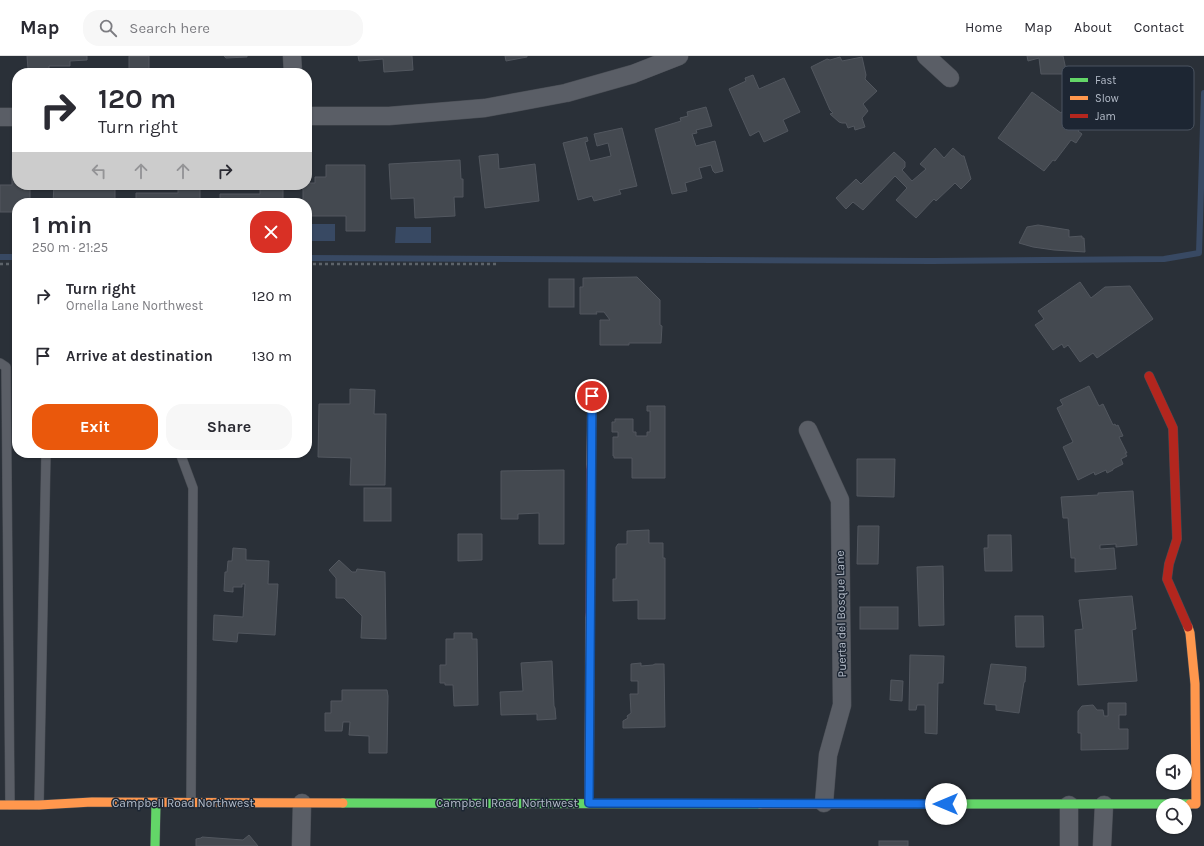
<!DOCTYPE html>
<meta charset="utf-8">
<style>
body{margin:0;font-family:Karla,sans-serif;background:#f7f7f7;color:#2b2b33;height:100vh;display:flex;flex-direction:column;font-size:15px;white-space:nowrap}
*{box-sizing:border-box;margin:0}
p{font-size:13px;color:#7c7c81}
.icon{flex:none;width:22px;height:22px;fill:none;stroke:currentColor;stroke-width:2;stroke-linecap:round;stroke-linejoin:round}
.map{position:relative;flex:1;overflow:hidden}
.sheet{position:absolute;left:12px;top:142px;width:300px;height:260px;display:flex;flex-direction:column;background:#fff;border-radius:16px;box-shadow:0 1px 3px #0004}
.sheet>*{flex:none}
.guide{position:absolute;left:12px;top:12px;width:300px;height:122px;border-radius:16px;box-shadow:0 1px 3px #0004;background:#fff;color:#2b2b33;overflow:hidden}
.controls{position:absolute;left:1156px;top:698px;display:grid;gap:8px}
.controls a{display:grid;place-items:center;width:36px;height:36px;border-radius:50%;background:#fff;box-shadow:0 1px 3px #0004;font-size:20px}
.pin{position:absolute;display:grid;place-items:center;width:34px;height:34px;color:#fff;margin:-17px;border:2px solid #fff;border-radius:50%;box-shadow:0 1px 4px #0007}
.me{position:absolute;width:44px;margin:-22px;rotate:270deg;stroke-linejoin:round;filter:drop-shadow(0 0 3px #0008)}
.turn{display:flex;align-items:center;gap:14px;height:84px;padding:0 20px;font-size:18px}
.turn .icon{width:52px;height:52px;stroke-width:2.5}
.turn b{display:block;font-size:28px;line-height:34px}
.lanes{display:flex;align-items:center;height:38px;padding:0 20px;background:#0003;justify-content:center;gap:20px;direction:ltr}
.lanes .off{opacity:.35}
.round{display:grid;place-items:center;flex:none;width:42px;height:42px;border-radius:16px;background:#f7f7f7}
.summary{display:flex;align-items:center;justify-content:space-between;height:68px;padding:0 20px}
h1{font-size:24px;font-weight:700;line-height:30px}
.button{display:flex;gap:8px;margin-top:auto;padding:8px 20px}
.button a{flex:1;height:46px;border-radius:16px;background:#ea580c;color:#fff;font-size:16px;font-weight:700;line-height:46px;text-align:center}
.button a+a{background:#f7f7f7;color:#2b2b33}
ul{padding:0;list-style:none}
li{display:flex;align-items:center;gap:12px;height:60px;padding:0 20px}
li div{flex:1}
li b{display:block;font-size:15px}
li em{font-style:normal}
header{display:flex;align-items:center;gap:24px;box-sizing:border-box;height:56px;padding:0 20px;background:#fff;border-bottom:1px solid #e1e1e2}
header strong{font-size:19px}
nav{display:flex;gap:22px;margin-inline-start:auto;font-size:14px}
.search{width:280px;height:36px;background:#f7f7f7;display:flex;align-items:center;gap:10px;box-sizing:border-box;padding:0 14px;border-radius:16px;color:#7c7c81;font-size:15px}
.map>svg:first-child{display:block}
.water{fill:#384963}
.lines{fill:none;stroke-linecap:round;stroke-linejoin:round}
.stream{stroke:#384963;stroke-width:6}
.building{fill:#444950;stroke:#52575f}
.lane-casing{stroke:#484c53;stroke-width:10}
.street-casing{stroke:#484c53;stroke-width:19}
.fast-casing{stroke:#484c53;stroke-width:10}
.slow-casing{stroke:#484c53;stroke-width:10}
.jam-casing{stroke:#484c53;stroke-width:10}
.path{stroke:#5d636a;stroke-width:2.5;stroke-dasharray:3 3;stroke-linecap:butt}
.lane{stroke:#5a5e66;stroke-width:9}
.street{stroke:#5a5e66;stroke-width:18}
.fast{stroke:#63d668;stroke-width:9}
.slow{stroke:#ff974d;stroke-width:9}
.jam{stroke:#b3261e;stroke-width:9}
.route-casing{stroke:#114b97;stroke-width:10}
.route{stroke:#1a73e8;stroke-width:7}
.labels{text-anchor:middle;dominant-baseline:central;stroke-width:3;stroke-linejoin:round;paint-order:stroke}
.street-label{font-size:12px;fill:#b4bcc9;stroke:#1d2633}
.key{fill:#1d2633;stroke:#4a5360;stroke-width:1}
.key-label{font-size:11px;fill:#b4bcc9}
</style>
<header>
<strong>Map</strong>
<div class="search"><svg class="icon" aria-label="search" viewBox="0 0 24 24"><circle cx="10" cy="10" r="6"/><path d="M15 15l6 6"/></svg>Search here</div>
<nav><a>Home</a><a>Map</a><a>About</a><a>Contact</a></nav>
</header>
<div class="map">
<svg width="1204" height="790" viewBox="0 0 1204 790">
<rect width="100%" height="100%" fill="#2a3038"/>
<!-- water -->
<g class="water">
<rect x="307" y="168" width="28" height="17"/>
<polygon points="396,171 431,171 431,187 395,187"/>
</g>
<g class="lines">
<!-- stream -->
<g class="stream">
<polyline points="0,201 17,201"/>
<polyline points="307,202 932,205 1164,203 1199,197 1204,37"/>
</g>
</g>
<!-- building -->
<g class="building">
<polygon points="27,0 87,0 87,4 70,5 70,10 49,10 49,13 28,13"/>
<rect x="129" y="0" width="20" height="17"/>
<polygon points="224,0 247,0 247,1 226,2"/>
<polygon points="358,0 412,0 413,14 384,16 383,3 359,5"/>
<polygon points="505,0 527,0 527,1 506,5"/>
<polygon points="1027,0 1063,0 1067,18 1041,18 1039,2 1028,5"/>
<polygon points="840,1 842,5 862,1 866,19 865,23 877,35 863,48 868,55 862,62 865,71 855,74 854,70 848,72 846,67 842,67 839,66 830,58 833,57 830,54 811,11 827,3 830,4"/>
<polygon points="753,19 759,33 784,22 800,56 783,64 788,75 764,86 759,75 750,80 729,33 746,25 745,22"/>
<polygon points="1032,36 1061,57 1068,48 1083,60 1080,64 1084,67 1078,75 1082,78 1076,87 1071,84 1055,105 1053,104 1044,115 998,82"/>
<polygon points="706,51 712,70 696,74 697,77 692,78 696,90 715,85 723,115 715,117 713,115 711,109 699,112 702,122 685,127 687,135 672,138 655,73 681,65 680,62 688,60 687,56"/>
<polygon points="622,72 637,130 619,134 621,138 594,145 592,140 578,144 563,87 587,81 588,85 585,86 590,105 611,100 608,87 597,90 594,78"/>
<polygon points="935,92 944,102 953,92 962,100 964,100 971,123 961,133 955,127 936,145 934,143 916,162 896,144 907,132 895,120 863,154 853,146 846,153 836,142 856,123 861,128 894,96 905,106 905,111 902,114 912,125 926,113 920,108"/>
<polygon points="498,98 499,113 535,108 539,145 485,152 479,100"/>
<polygon points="12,104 17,104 17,129 30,129 30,147 17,147 17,156 0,156 0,129 12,129"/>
<polygon points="460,104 461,123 463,123 463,141 454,141 455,160 415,162 414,142 391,143 389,108"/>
<polygon points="326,109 365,109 365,175 346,175 346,160 307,160 307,147 303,147 303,129 307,129 307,127 315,127 315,121 326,121"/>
<polygon points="54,129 115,129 115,147 53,147"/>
<polygon points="178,129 200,129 200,147 136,147 136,137 178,137"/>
<polygon points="260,129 283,129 283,147 220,147 220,138 260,138"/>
<polygon points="1038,169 1069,174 1069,181 1082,180 1082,182 1084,182 1085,196 1054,194 1033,191 1019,187 1027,171"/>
<polygon points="637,221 660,244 660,269 662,270 661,287 629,287 629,289 600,289 600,264 610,264 604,256 596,256 597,258 580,258 580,231 583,231 583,222"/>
<rect x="549" y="223" width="25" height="28"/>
<polygon points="1080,226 1091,242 1105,231 1130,230 1153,263 1097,302 1093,297 1080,306 1068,289 1064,292 1062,288 1053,294 1035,269 1044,263 1038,255"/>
<polygon points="1089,330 1099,350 1103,348 1113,369 1115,368 1116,370 1118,369 1123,380 1119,381 1127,397 1125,397 1127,400 1121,403 1123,408 1113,413 1113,414 1107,417 1106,414 1095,419 1094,416 1078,424 1063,391 1073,386 1057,352 1063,349 1060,344"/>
<polygon points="350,333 375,334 374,358 386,358 385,429 350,429 351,402 318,401 319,348 350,348"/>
<polygon points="647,350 665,350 665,422 632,422 632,402 614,402 614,400 613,400 613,381 618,381 618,376 612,376 612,366 615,366 615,363 633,363 633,376 636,376 636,380 647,380 647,376 650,376 650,355 647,355"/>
<polygon points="857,403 895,403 894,441 857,440"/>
<polygon points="564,414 564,488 539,488 539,457 518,458 518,463 501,463 501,415"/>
<rect x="364" y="432" width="27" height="33"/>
<polygon points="1133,435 1137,489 1116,491 1116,488 1100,489 1100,493 1114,492 1116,513 1075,516 1075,502 1071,502 1068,462 1063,462 1061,441 1098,439 1098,437"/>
<polygon points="858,470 879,470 878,508 857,508"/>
<polygon points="649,474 649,487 663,487 663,502 665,502 665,563 638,563 638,544 613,545 613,523 616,523 616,491 618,488 627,488 627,475"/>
<polygon points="458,478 482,478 482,504 458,505"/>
<polygon points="988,479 1011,479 1012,515 985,515 984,492 988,492"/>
<polygon points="233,492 246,493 246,504 269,505 268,528 278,528 275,579 238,577 237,586 213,584 214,559 243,561 245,528 242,528 242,531 233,531 233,536 224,535 225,516 227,516 228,505 232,505"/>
<polygon points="339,504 352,516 356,516 357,513 385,516 386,583 361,582 362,560 344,542 336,542 336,522 329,514"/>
<polygon points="943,510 944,569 919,570 917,511"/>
<polygon points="1132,540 1136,573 1132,574 1137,625 1078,629 1075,574 1083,573 1079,544"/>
<rect x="860" y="551" width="38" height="22"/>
<polygon points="1015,560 1043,560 1044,591 1016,591"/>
<polygon points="454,577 472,577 472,583 477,583 478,649 454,650 453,629 445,629 445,627 440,627 440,609 446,609 446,583 454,583"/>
<polygon points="910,599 944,600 943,627 938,627 937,678 925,677 925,649 917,649 916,654 909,654"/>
<polygon points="552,605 554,650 555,652 556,663 537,664 537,658 501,659 500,636 523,635 521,607"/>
<polygon points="641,607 641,610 653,609 655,608 664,608 665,671 623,672 623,665 628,662 627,660 631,657 630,638 638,638 638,625 631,625 631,608"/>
<polygon points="991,608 1026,611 1025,626 1024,626 1019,657 996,654 996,649 984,648"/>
<polygon points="891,624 903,625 902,645 890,644"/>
<polygon points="342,634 387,634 388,640 387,697 369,697 369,680 349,679 350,666 343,666 342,675 325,675 325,657 331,657 331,645 342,645"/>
<polygon points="1108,647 1126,647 1126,659 1119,659 1119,673 1128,673 1128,693 1081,694 1081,677 1078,677 1078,655 1082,650 1093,649 1097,654 1103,654 1104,660 1108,660"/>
<polygon points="249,779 258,790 196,790 196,783 201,782 202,781 243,784"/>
<rect x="879" y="785" width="29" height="5"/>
</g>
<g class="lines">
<!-- lane casing -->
<g class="lane-casing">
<g id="lane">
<polyline points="0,307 6,311 10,749"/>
<polyline points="180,397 193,432 191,747"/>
<polyline points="39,749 46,397"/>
</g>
</g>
<!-- street casing -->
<g class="street-casing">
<g id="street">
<polyline points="292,0 293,17"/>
<polyline points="926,0 950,22"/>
<polyline points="307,60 389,60 485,52 566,37 633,18 679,0"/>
<polyline points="0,61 17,61"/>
<polyline points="808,374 840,444 842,649 828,699 824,747"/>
<polyline points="301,790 302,747"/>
<polyline points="1069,790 1069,749"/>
<polyline points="1102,790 1104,749"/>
</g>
</g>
<!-- fast casing -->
<g class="fast-casing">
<g id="fast">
<polyline points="343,747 760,748"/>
<polyline points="916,748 1190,748"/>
<polyline points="155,790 156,747"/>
</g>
</g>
<!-- slow casing -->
<g class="slow-casing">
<g id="slow">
<polyline points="591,411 592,340"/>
<polyline points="1188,571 1190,577 1195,628 1196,748 1190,748"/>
<polyline points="589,747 590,559"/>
<polyline points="760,748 916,748"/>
<polyline points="0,749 39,749 92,746 343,747"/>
</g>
</g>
<!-- jam casing -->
<g class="jam-casing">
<g id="jam">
<polyline points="1149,320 1173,372 1177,483 1169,508 1167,523 1188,571"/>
<polyline points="590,559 591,411"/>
</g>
</g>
<!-- path -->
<g class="path">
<polyline points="0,208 17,208"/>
<polyline points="307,208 496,208"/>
</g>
<!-- lane -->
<use href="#lane" class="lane"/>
<!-- street -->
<use href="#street" class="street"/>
<!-- fast -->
<use href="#fast" class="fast"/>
<!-- slow -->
<use href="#slow" class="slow"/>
<!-- jam -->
<use href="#jam" class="jam"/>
</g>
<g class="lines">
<!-- route casing -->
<g class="route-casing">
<polyline id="route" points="592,340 589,747 946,748"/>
</g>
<!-- route -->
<use href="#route" class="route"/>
</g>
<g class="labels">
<!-- street labels -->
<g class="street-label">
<text transform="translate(841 558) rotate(-91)">Puerta del Bosque Lane</text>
<text x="183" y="747">Campbell Road Northwest</text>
<text x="507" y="747">Campbell Road Northwest</text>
</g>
</g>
<!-- legend -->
<rect x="1062" y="10" width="132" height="64" rx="6" class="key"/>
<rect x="1070" y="22" width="18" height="4" fill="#63d668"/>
<rect x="1070" y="40" width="18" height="4" fill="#ff974d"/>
<rect x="1070" y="58" width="18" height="4" fill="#b3261e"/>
<g class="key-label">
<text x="1095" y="28">Fast</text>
<text x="1095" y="46">Slow</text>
<text x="1095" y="64">Jam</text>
</g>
</svg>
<div class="controls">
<a><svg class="icon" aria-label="sound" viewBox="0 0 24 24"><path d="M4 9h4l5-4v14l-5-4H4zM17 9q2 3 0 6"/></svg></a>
<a><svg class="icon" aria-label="search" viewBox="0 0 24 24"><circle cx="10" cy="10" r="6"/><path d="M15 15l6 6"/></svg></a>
</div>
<div class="pin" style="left:592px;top:340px;background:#d93025"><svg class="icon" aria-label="arrive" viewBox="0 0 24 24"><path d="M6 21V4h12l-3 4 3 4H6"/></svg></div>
<svg class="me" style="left:946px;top:748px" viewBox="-20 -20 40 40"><circle r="19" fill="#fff"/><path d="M0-13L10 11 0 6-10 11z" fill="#1a73e8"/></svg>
<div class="guide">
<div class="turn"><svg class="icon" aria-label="right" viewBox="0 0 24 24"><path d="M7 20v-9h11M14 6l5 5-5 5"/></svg><div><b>120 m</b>Turn right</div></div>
<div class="lanes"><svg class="icon off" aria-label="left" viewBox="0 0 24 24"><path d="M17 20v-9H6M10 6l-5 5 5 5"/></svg><svg class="icon off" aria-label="ahead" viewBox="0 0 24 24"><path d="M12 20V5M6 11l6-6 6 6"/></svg><svg class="icon off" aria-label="ahead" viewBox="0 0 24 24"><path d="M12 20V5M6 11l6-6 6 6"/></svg><svg class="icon" aria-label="right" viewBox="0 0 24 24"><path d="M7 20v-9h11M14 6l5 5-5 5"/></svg></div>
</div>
<section class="sheet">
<div class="summary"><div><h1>1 min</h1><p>250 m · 21:25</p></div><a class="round" style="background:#d93025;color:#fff"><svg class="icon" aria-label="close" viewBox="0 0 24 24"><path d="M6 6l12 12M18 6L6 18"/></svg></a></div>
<ul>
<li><svg class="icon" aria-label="right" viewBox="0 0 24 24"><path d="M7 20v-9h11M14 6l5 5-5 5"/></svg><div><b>Turn right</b><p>Ornella Lane Northwest</p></div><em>120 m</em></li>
<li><svg class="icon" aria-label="arrive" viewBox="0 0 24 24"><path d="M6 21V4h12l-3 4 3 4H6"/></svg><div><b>Arrive at destination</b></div><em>130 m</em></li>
</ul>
<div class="button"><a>Exit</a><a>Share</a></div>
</section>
</div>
